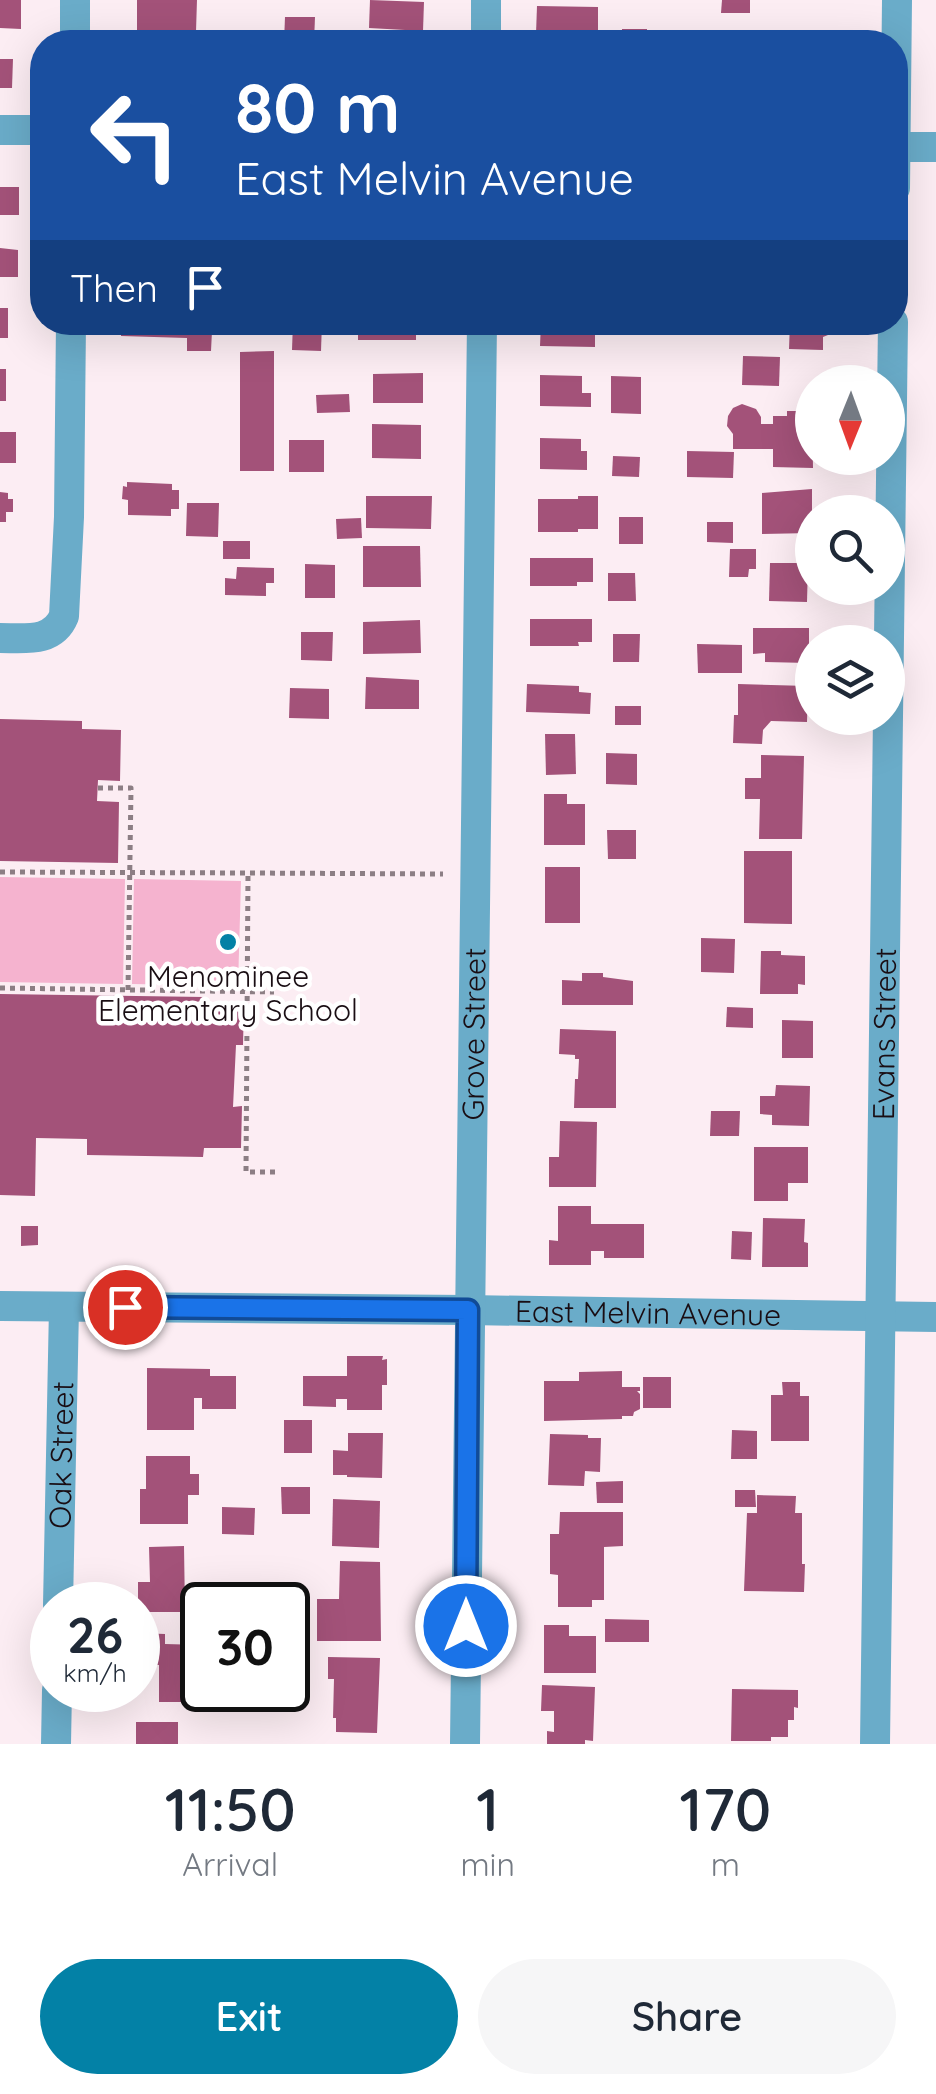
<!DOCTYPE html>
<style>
body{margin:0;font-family:Quicksand,sans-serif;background:#f6f6f7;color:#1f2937;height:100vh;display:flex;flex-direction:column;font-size:38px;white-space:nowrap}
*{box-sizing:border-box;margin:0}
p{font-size:32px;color:#747a83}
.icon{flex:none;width:55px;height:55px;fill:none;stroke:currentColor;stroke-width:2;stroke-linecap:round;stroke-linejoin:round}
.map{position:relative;height:1744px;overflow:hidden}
.panel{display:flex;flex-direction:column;background:#fff;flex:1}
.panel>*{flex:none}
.banner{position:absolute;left:30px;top:30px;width:878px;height:305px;border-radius:40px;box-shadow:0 10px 40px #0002;background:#1a4fa0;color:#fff;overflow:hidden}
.needle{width:65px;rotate:181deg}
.fabs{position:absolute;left:795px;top:365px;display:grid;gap:20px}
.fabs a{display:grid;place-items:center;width:110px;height:110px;border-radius:50%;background:#fff;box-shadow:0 10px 40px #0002;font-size:50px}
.speed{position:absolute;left:30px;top:1582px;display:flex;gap:20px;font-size:50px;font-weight:700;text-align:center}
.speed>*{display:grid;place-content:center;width:130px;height:130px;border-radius:50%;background:#fff;box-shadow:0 10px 40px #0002;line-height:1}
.speed small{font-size:25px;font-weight:400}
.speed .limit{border:5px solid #111;border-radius:15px;background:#fff;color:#111}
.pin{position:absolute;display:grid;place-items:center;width:85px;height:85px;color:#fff;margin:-42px;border:5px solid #fff;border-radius:50%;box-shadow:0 2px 10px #0007}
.me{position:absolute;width:110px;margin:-55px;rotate:0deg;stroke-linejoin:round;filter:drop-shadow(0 0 8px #0008)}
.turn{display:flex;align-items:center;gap:35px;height:210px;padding:0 40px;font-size:45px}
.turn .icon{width:130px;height:130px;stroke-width:2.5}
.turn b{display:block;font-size:70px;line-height:85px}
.then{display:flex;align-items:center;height:95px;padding:0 40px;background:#0003;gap:20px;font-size:38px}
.eta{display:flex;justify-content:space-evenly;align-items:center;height:170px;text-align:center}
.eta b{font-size:60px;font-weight:600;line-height:70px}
.button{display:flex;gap:20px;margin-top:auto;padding:20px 40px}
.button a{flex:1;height:115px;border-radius:60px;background:#0381a6;color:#fff;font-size:40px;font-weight:600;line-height:115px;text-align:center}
.button a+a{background:#f6f6f7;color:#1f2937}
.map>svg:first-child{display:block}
.green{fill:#f5b3cf}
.building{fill:#a35279}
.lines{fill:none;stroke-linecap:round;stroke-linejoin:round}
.path{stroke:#8c7e84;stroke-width:5;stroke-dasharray:5 5;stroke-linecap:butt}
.street{stroke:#6aacc9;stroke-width:30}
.route-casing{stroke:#114b97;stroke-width:25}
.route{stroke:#1a73e8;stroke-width:18}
.poi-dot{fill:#0381a6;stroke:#fff;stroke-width:4}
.labels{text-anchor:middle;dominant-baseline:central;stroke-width:9;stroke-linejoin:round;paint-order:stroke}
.poi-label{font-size:30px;fill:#190d13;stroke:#fff}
.street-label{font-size:30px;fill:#190d13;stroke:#fff}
</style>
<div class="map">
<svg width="936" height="1744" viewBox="0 0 936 1744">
<rect width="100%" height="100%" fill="#fcedf3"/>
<!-- green -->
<g class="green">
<polygon points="0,877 125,879 123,984 0,982"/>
<polygon points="134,879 241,881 238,986 132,984"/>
</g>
<!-- building -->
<g class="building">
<polygon points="0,0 21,0 21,29 0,28"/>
<polygon points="137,0 197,0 196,31 137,31"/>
<polygon points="370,0 424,2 423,31 369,28"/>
<polygon points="722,0 750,0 750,13 721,13"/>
<polygon points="537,6 598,7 598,35 536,34"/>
<polygon points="285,17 315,17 314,42 284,42"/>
<rect x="622" y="29" width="25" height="13"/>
<polygon points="0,59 13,59 12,88 0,88"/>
<rect x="0" y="187" width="19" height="28"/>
<polygon points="0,248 18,250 18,277 0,277"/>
<rect x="0" y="308" width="8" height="30"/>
<polygon points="121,322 188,322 187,330 212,331 211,351 187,351 187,338 121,336"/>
<polygon points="293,322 322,322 321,351 292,350"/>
<rect x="358" y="322" width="58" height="18"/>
<polygon points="541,322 595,322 595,347 540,346"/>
<polygon points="790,322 828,322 828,335 823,337 823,350 789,349"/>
<polygon points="274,351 274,471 240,471 240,352"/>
<polygon points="743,356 780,357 779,386 742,385"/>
<rect x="0" y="369" width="6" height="32"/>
<polygon points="423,373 423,403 373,403 373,374"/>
<polygon points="540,375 582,376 582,393 591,393 591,407 540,406"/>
<polygon points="611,376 641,377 641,414 611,413"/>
<polygon points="349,394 350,412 317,413 316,395"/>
<polygon points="742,404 756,409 761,417 761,424 773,424 773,416 787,416 787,411 812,411 813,468 773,467 773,449 733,449 733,434 727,426 728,416 733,408"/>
<polygon points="372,424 421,425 421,459 372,458"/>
<rect x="0" y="432" width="16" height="31"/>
<polygon points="540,438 581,439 581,451 587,451 587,470 540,469"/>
<rect x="289" y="440" width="35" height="32"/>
<polygon points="687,451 734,452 733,478 687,477"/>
<polygon points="613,456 640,457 639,477 612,476"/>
<polygon points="127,482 172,484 172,490 179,490 179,509 171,509 171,516 128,515 128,500 122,499 123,486 127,487"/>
<polygon points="812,489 812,533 762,534 762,493"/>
<polygon points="0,492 8,493 8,499 13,499 13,512 6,512 6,522 0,522"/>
<polygon points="366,496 432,496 431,529 366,528"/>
<polygon points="578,496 598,496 598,529 578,529 578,532 538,532 538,499 578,499"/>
<polygon points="187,503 219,503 218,537 186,536"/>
<rect x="619" y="517" width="24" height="27"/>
<polygon points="361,518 362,538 337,539 336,519"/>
<polygon points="707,522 733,522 733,543 707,542"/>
<rect x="223" y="541" width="27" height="18"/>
<polygon points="363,546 420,546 421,587 363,587"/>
<polygon points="730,549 756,549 756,569 749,569 748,577 729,577"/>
<polygon points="530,558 593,558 593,582 577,582 577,586 530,586"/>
<polygon points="770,563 808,563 807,602 769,601"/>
<polygon points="305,564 335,565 335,598 305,598"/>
<polygon points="237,567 274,568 274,583 266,583 266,596 225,595 225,578 236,579"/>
<polygon points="608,573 635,573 636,601 608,601"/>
<polygon points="530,619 592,619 592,642 578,642 579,646 530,646"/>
<polygon points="420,620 421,653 363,654 363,622"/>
<polygon points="753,628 809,628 809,663 765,662 765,653 753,654"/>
<polygon points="301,632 333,632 332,661 301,660"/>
<polygon points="613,634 640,634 639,662 613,662"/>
<polygon points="697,644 742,645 742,673 698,673"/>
<polygon points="366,677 419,680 419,709 365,709"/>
<polygon points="527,684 579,686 579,692 591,693 590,714 526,712"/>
<polygon points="738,684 808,686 807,722 771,721 763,730 762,744 733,743 734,715 738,715"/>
<polygon points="290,688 329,689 329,719 289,718"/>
<rect x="615" y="706" width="26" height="19"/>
<polygon points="0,719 82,721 82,729 121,730 120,781 98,780 97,801 119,802 118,863 0,861"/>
<polygon points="545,734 575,734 576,774 546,775"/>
<polygon points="606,753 637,754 637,785 606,784"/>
<polygon points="761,755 804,756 802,839 759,839 760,799 745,799 745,778 761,778"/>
<polygon points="544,794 567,794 567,804 585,804 585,845 544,845"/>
<polygon points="607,830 636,830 636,859 608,859"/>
<polygon points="744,851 792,851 792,924 744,923"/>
<rect x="545" y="867" width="35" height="56"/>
<polygon points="701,938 735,939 734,973 701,972"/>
<polygon points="761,951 781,951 781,955 805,956 805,985 798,984 798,994 760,994"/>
<polygon points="582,973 603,973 603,977 633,981 633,1005 562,1005 562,980 582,981"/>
<polygon points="0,994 204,997 204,1003 244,1004 243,1045 236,1045 233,1107 242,1106 241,1148 204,1148 203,1157 87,1155 87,1139 36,1138 35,1196 0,1195"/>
<polygon points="727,1007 753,1008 753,1028 726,1027"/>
<polygon points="782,1020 813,1021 813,1058 782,1058"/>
<polygon points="560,1029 616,1031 616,1108 574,1108 575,1079 578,1079 579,1059 575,1059 575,1055 559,1054"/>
<polygon points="776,1085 810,1086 809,1126 772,1125 772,1115 760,1114 760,1096 775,1096"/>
<polygon points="711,1111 740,1111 739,1136 710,1136"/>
<polygon points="560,1121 597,1122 596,1187 549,1187 549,1157 559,1157"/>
<polygon points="754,1147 808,1147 808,1183 788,1183 788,1201 754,1201"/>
<polygon points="558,1206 591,1206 591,1224 644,1224 644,1258 604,1258 604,1251 591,1251 591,1265 549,1265 549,1240 558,1241"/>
<polygon points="763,1218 805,1219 804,1242 808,1243 808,1267 762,1267"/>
<polygon points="21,1226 38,1226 38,1245 21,1246"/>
<polygon points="732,1231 752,1232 751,1260 731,1259"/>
<polygon points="347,1356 383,1356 382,1360 387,1359 387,1385 382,1385 382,1410 347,1410 347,1399 336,1399 336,1407 303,1406 303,1376 347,1376"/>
<polygon points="147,1368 210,1369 210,1376 236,1376 236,1409 202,1409 202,1398 194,1398 194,1430 147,1430"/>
<polygon points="622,1371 622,1387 640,1387 640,1391 637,1391 640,1394 640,1409 634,1412 633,1416 622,1416 622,1419 544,1421 544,1381 579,1381 579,1372"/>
<rect x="643" y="1377" width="28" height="31"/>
<polygon points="782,1382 800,1382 800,1396 809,1396 809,1441 771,1441 771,1395 783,1395"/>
<rect x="284" y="1420" width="28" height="33"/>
<polygon points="732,1430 757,1431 757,1459 731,1459"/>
<polygon points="348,1433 383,1433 382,1478 347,1477 347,1475 333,1475 333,1450 348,1451"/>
<polygon points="550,1434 588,1435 588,1438 601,1438 600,1472 585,1471 584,1486 548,1485"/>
<polygon points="146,1456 190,1456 190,1474 199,1474 199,1495 188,1495 188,1524 140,1524 140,1489 146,1489"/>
<polygon points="623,1481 623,1503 597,1503 596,1482"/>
<polygon points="281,1487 310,1487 310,1514 282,1514"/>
<polygon points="735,1490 755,1490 756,1507 735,1507"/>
<polygon points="757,1495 796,1496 795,1513 802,1513 802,1564 805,1564 804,1592 744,1591 747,1513 757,1513"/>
<polygon points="333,1499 380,1501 379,1548 332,1546"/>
<polygon points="222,1507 255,1508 254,1535 222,1534"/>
<polygon points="560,1512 623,1512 623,1546 604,1547 604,1600 592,1600 592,1607 558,1607 558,1575 550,1574 550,1534 559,1534"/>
<polygon points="184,1546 185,1612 138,1612 138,1582 150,1582 149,1547"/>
<polygon points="340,1561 380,1562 381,1641 317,1641 317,1599 339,1599"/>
<polygon points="605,1619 649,1620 649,1642 605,1642"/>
<polygon points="544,1625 569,1625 569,1636 596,1636 596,1673 544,1673"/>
<polygon points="138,1633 165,1634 165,1644 201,1645 200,1682 202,1682 202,1690 216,1690 216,1702 159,1702 159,1665 138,1664"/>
<polygon points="328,1657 380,1658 377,1733 336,1732 336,1718 333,1718 334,1679 328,1679"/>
<polygon points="542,1685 595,1687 593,1741 585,1740 585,1744 547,1744 547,1731 554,1732 554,1711 541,1711"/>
<polygon points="732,1689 798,1690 798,1708 794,1707 794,1720 788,1720 788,1737 771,1737 771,1741 731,1741"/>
<rect x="136" y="1722" width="42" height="22"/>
</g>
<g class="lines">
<!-- path -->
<g class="path">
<polyline points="98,788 131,788 128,990"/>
<polyline points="0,872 248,873"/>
<polyline points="0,988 274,992"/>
<polyline points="275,1172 246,1172 248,873 443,874"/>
</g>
<!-- street -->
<g class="street">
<polyline points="75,42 75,0"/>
<polyline points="486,42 486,0"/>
<polyline points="0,130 42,130"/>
<polyline points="895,147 936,147"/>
<polyline points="895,188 897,0"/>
<path d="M0,638C25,638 53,643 64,616L69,517L71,322"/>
<path id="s1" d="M0,1306L468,1310L936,1317"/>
<path id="s2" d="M58,1605L64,1307"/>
<polyline points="56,1744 57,1690"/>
<path id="s3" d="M465,1744L482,322"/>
<path id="s4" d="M875,1744L893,322"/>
</g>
</g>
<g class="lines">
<!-- route casing -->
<g class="route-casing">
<polyline id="route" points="125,1307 468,1310 466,1626"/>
</g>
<!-- route -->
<use href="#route" class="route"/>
</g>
<!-- markers -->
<circle class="poi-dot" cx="228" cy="942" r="10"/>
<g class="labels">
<!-- poi labels -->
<g class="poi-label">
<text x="228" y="976">Menominee<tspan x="228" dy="34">Elementary School</tspan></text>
</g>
<!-- street labels -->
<g class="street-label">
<text stroke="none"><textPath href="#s3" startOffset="710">Grove Street</textPath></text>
<text stroke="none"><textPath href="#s4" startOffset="710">Evans Street</textPath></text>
<text stroke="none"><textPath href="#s1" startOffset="648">East Melvin Avenue</textPath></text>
<text stroke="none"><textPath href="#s2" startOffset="150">Oak Street</textPath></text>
</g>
</g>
</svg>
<div class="fabs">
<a><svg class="needle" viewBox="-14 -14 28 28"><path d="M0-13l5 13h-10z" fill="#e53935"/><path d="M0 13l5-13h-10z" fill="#747a83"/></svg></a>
<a><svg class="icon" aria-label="search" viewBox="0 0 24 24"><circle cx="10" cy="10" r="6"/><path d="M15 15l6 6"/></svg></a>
<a><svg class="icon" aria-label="layers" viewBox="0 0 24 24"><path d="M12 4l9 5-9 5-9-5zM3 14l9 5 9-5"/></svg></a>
</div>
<div class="speed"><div>26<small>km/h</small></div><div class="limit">30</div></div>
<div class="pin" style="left:125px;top:1307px;background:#d93025"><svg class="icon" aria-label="arrive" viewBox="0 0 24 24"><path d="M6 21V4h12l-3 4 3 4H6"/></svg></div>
<svg class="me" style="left:466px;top:1626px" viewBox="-20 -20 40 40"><circle r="17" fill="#1a73e8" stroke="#fff" stroke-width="3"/><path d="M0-11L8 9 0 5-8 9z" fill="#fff"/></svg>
<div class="banner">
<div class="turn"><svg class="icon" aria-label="left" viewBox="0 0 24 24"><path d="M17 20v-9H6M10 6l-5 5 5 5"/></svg><div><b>80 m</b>East Melvin Avenue</div></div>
<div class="then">Then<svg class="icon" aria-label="arrive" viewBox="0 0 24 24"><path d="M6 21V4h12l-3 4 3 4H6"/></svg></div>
</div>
</div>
<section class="panel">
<div class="eta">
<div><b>11:50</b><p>Arrival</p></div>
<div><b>1</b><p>min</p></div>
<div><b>170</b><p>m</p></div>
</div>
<div class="button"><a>Exit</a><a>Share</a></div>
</section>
